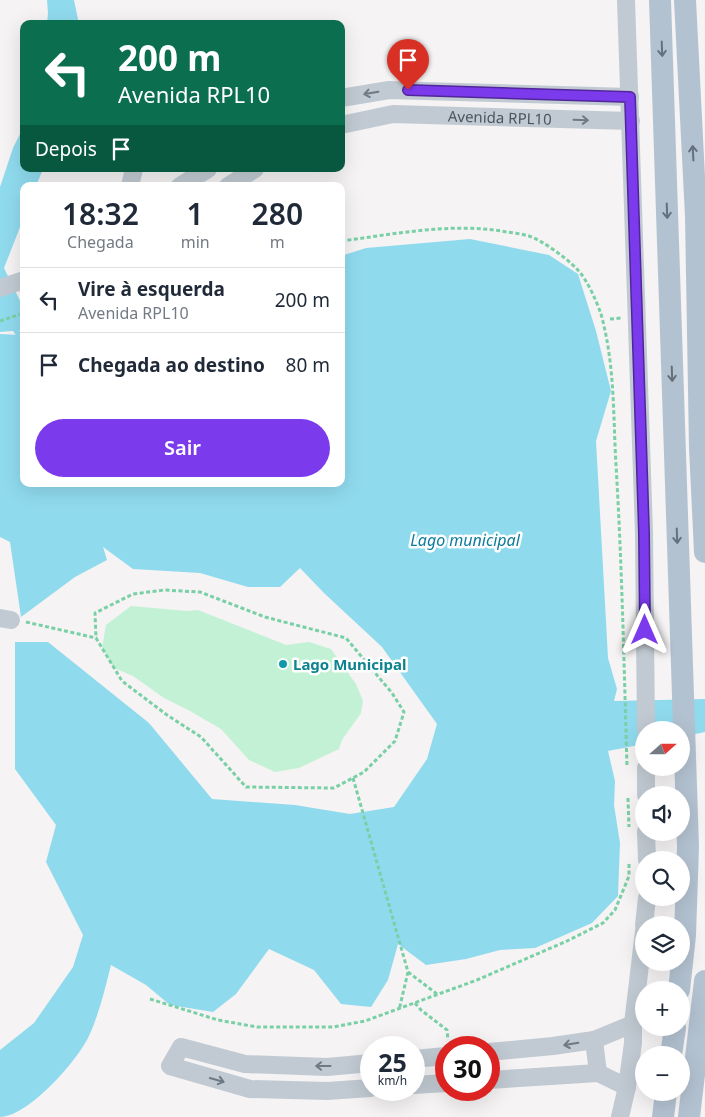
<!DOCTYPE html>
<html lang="pt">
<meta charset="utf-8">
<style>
body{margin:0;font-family:"Noto Sans",sans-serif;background:#f2f2f3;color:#1f2937;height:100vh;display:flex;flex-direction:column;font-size:19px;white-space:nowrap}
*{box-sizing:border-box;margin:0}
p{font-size:16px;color:#747a83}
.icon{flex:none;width:28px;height:28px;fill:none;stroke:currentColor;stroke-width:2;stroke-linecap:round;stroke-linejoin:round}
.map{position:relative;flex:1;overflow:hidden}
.panel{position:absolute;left:20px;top:182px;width:325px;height:305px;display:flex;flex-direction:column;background:#fff;border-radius:10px;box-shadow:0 5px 20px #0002}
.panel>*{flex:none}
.top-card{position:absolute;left:20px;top:20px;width:325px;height:152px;border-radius:10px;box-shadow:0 5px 20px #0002;background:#0b6e4f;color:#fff;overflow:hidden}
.needle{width:32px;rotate:69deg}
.tools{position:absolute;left:635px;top:721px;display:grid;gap:10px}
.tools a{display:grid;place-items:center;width:55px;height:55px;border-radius:50%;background:#fff;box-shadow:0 5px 20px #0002;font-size:25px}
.speed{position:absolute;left:360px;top:1036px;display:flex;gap:10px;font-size:25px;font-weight:700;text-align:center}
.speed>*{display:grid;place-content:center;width:65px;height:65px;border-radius:50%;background:#fff;box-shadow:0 5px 20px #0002;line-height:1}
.speed small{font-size:12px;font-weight:400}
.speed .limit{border:8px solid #d22;background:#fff;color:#111}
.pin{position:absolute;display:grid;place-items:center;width:42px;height:42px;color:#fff;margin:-51px -21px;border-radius:50% 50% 50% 0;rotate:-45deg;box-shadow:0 0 5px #0007}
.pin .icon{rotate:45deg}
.me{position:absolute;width:55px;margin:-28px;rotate:0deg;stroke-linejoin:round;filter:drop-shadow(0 0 4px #0008)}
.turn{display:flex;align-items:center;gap:18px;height:105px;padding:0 15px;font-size:22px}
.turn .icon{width:65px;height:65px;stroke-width:2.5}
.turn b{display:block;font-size:35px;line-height:42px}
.then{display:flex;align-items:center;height:48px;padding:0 15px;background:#0003;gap:10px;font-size:19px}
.eta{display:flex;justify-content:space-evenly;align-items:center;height:85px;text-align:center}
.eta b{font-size:30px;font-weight:600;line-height:35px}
.cta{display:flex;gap:10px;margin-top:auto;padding:10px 15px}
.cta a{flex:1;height:58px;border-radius:30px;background:#7c3aed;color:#fff;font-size:20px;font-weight:600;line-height:58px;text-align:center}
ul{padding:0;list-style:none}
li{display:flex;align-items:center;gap:15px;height:65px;padding:0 15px;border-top:1px solid #e0e1e3}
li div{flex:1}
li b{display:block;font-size:19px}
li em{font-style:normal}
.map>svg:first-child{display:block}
.green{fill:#c3f1d5}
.water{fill:#90daee}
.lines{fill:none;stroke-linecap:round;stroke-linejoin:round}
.stream{stroke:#90daee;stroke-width:5.5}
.path{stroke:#7ad0a6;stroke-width:3;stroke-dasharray:4 2.5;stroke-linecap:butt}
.minor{stroke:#c1cad2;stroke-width:18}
.major{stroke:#b3c2d1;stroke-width:22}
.oneway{stroke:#64717d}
.oneway2{stroke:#6e7983}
.route-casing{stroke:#51269a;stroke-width:12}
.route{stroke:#7c3aed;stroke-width:9}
.culture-dot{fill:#0f9aa8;stroke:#fff;stroke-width:2}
.labels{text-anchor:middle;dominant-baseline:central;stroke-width:5;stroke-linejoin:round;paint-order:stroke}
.street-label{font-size:15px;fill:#4a5661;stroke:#fff}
.culture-label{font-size:15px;font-weight:bold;fill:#0d838f;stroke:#fff;text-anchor:start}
.water-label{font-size:16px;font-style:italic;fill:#0c7c9b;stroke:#fff}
</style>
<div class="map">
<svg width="705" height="1117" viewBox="0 0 705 1117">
<rect width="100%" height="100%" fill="#f5f3f3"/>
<!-- green -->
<polygon class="green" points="131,606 187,611 198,610 286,645 309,642 331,649 356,684 363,701 361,713 342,740 339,749 299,768 275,772 249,760 221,729 190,711 164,698 133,676 114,668 102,648 106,625"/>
<!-- water -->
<g class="water">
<polygon points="47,0 74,0 79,24 47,24 48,13"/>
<polygon points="24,126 24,169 43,169 36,186 24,186 24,217 4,268 24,309 24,330 0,332 0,187 13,148"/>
<path d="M470,239L549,255L578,274L596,331L611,391L596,441L608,658L617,689L614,701L705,699V732L681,737V730H644V744L608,751L615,781L614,805L620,843L618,896L592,923L535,948L500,950L466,959L426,965L398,944L388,980L371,1007L341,1004L314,970L269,949L236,994L213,1012L170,1005L146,985L111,965C105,989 99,1014 89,1036C78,1060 28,1117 0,1117V1050L34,1023L73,967L83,935L46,862L56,825L15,769V642H48L149,723L212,799L295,805L350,814L394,807L427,759L437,724L382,647L324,593L300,568L280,587H248L200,573L133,569L103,547L107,560L75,577L21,617L10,542L0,537V334L19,335L24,333V484H341V256L366,248Z"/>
</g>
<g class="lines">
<!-- stream -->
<polyline class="stream" points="13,326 19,335 24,336"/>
<!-- path -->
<g class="path">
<path d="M341,241C396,234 452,222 507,232C514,233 522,234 529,236C543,241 565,257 576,268C587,279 596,300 601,314C615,365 613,414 616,465C622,565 624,666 627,767"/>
<polyline points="610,319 621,318"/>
<polyline points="0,321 24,313"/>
<polyline points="26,622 96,638 122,681 167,715 201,737 246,787 334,788 364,772 395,741 404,712 392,693 346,638 265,617 200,592 164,590 133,594 95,613 96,638"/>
<polyline points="353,778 408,972 399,1010"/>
<polyline points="628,798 629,827"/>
<polyline points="408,972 437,994"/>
<polyline points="150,999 218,1020 257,1027 333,1027 365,1021 477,980 567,941 603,923 615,910 629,876 629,863"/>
<polyline points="415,1003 421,1010 447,1030 448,1040"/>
</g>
<!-- minor -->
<g class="minor">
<polyline points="626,0 644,533 646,730"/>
<polyline points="341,98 389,90 630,97"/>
<path id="s1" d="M341,125L393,114L631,121"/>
<polyline points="130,186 134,169"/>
<polyline points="180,186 208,169"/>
<polyline points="228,186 255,169"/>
<polyline points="0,288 24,280"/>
<polyline points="0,618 11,620"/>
<polyline points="646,768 646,795"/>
<polyline points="646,832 647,860"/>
<polyline points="644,925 647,898"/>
<polyline points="594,1040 598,1073"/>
<polyline points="489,1052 553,1046 594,1040 633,1024"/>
<polyline points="414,1059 446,1056"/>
<polyline points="371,1063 327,1067 245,1064 181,1047 170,1066 250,1089 327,1091 371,1088"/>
<polyline points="489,1080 598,1073 627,1087"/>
<polyline points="414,1085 446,1083"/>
<polyline points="620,1117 627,1087 633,1043 633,1024 644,931"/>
</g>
<!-- major -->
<g class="major">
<polyline points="660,0 688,847 685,935 679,990"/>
<polyline points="685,0 696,216 700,448 705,552"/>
<polyline points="671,1055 675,1028"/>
<polyline points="663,1117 666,1092"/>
<polyline points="689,1117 705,981"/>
</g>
</g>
<!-- one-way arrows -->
<defs><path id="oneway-shaft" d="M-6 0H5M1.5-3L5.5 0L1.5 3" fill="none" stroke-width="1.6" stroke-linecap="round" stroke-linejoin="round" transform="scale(1.25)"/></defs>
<g class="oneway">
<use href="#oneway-shaft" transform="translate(662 49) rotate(88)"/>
<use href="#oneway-shaft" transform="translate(693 153) rotate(-93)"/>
<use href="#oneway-shaft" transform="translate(667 211) rotate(88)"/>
<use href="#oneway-shaft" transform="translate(672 374) rotate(88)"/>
<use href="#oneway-shaft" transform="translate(677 536) rotate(88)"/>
</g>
<g class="oneway2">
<use href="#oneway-shaft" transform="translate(371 93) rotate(170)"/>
<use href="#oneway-shaft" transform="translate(581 120) rotate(2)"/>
<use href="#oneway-shaft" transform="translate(571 1044) rotate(171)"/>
<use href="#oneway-shaft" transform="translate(323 1066) rotate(-180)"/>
<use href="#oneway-shaft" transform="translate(217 1080) rotate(16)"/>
</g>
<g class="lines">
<!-- route casing -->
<g class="route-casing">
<polyline id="route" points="408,90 630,97 644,533 645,630"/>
</g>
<!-- route -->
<use href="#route" class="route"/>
</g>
<!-- markers -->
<circle class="culture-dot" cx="283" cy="664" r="5"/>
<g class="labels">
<!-- street labels -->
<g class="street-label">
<text stroke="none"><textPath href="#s1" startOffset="160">Avenida RPL10</textPath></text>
</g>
<!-- culture labels -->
<g class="culture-label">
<text x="293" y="664">Lago Municipal</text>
</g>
<!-- water labels -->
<g class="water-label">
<text x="465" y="540">Lago municipal</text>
</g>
</g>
</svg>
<div class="tools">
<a><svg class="needle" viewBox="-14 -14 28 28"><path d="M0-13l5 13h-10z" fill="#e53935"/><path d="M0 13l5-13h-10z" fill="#747a83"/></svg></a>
<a><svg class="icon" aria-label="sound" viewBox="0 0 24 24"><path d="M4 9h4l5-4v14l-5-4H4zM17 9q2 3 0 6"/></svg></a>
<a><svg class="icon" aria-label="search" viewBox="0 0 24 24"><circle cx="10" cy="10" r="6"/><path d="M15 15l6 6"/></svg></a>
<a><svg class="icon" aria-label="layers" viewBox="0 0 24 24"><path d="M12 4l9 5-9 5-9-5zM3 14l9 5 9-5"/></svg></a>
<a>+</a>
<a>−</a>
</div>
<div class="speed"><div>25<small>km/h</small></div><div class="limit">30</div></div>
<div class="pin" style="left:408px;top:90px;background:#d93025"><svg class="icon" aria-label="arrive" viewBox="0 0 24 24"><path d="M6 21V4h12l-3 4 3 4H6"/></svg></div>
<svg class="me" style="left:645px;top:630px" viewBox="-20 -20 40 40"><path d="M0-17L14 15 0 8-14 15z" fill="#7c3aed" stroke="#fff" stroke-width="4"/></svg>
<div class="top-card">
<div class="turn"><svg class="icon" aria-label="left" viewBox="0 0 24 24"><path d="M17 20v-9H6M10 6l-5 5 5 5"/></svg><div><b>200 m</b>Avenida RPL10</div></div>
<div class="then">Depois<svg class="icon" aria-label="arrive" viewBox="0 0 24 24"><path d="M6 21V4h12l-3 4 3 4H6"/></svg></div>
</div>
<section class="panel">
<div class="eta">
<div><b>18:32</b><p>Chegada</p></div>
<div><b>1</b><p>min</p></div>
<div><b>280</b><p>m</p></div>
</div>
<ul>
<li><svg class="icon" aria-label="left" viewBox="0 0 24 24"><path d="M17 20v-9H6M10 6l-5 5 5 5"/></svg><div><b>Vire à esquerda</b><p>Avenida RPL10</p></div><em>200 m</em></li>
<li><svg class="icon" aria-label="arrive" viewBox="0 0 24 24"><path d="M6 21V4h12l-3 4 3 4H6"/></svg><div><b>Chegada ao destino</b></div><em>80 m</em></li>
</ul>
<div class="cta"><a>Sair</a></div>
</section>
</div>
